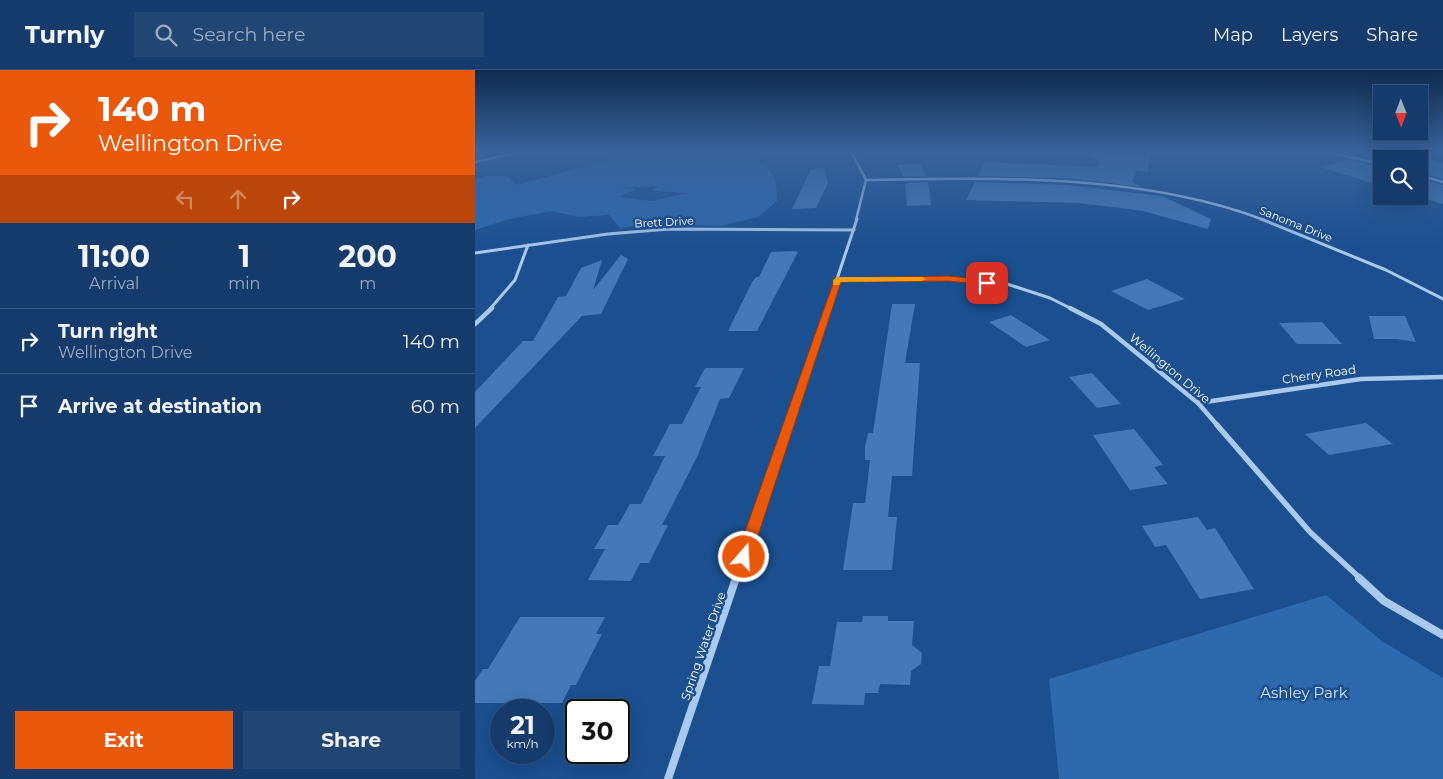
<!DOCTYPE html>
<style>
body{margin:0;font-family:Montserrat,sans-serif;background:#214673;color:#f1f3f6;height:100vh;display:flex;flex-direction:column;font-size:19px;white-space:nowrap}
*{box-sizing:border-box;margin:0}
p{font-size:16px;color:#9dadc1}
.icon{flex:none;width:28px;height:28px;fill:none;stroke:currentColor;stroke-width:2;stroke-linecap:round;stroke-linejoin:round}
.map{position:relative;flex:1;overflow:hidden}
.sheet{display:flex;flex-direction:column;background:#143b6b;width:475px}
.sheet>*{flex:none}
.hud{background:#ea580c;color:#fff;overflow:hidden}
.needle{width:32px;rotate:179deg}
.fabs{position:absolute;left:898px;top:15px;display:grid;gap:10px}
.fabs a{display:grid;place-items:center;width:55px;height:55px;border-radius:0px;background:#143b6b;box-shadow:0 5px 20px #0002,0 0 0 1px #33557e;font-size:25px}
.speed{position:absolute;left:15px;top:629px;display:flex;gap:10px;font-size:25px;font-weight:700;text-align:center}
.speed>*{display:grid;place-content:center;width:65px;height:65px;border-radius:50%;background:#143b6b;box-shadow:0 5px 20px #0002,0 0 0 1px #33557e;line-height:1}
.speed small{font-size:12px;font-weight:400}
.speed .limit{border:2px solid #111;border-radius:8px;background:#fff;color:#111}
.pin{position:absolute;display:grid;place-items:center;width:42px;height:42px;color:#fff;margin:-21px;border-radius:10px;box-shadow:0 2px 8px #0006}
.me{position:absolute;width:55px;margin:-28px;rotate:19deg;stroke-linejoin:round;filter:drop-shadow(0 0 4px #0008)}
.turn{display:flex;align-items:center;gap:18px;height:105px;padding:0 15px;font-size:22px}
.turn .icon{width:65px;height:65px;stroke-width:2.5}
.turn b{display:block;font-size:35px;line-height:42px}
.lanes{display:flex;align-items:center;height:48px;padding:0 15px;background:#0003;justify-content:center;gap:25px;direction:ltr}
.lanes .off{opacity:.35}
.eta{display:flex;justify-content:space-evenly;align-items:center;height:85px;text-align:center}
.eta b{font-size:30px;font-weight:700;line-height:35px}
.button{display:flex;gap:10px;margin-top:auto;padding:10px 15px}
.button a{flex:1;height:58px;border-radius:0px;background:#ea580c;color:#fff;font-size:20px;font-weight:700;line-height:58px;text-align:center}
.button a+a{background:#214673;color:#f1f3f6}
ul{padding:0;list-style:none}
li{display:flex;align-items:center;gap:15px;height:65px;padding:0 15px;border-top:1px solid #33557e}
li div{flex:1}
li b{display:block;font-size:19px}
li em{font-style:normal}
header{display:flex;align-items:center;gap:30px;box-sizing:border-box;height:70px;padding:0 25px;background:#143b6b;border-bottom:1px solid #33557e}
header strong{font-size:24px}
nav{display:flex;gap:28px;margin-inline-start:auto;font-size:18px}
.search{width:350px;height:45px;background:#214673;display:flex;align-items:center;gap:12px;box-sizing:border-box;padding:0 18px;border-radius:0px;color:#9dadc1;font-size:19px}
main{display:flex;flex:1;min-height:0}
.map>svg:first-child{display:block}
.green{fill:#2e69ad;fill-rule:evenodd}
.building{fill:#4478b7}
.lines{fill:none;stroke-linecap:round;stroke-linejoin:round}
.street-far4{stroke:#a9c9ee;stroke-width:2.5}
.street-far3{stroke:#a9c9ee;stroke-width:3}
.street-far2{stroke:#a9c9ee;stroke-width:4.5}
.street-far1{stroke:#a9c9ee;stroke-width:5.5}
.street{stroke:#a9c9ee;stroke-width:8}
.route{fill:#ea580c;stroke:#983908}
.slow{fill:#f59e0b}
.labels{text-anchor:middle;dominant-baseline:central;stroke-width:5;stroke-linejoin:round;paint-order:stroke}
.far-street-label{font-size:11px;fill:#fff;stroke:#1b4f8f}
.street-label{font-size:12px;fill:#fff;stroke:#1b4f8f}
.near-park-label{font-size:15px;fill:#cfe3fa;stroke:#1b4f8f}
</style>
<header>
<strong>Turnly</strong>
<div class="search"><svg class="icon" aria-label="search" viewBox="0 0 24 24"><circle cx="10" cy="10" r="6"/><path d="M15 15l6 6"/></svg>Search here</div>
<nav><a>Map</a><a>Layers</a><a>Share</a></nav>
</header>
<main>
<section class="sheet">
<div class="hud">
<div class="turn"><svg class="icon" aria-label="right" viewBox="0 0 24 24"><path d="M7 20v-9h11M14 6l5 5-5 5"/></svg><div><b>140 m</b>Wellington Drive</div></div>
<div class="lanes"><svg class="icon off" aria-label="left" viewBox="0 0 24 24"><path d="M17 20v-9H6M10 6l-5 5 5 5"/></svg><svg class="icon off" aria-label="ahead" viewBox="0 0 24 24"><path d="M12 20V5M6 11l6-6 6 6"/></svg><svg class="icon" aria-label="right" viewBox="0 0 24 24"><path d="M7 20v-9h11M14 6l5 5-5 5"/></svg></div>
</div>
<div class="eta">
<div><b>11:00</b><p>Arrival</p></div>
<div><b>1</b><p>min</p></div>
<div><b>200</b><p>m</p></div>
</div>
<ul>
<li><svg class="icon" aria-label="right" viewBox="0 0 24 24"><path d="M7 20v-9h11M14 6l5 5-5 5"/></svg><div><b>Turn right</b><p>Wellington Drive</p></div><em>140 m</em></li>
<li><svg class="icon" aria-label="arrive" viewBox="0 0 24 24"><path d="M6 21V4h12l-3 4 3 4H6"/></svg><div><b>Arrive at destination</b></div><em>60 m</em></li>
</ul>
<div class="button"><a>Exit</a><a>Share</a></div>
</section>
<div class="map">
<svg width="968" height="709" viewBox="0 0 968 709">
<rect width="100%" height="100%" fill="#1b4f8f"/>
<!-- green -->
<g class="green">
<path d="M168,81H288L292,84L286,83L284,92C300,100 302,114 302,131L283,147L246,156L177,154L145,158L134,145L104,147L77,141L34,149L0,160V110L9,106H32L41,115ZM183,116L179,121L212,123L178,131L144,127L161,119L145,118Z"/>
<polygon points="851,525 907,571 968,608 968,709 584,709 574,609"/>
</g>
<!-- building -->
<g class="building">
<polygon points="616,81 676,81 672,102 662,100 657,112 667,117 593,108 503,106 510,92 624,97 625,90 615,88"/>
<polygon points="918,81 968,93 968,109 944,102 944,89 906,89 906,91 889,87"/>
<polygon points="876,90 906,97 906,116 846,97"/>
<polygon points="445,94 451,106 428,106 422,95"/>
<polygon points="349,98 353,113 341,138 317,139 336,99"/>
<polygon points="944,108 968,115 968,134 942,126 944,126"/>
<polygon points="453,112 456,135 432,136 430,113"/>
<polygon points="500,112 592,115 687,126 736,149 733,159 668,141 646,138 603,133 491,130"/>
<polygon points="319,181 323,182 282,261 253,261 277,212 281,207 284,207 296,182"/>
<polygon points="146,185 153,189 126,244 107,246 0,358 0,322 48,271 58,271 83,227 91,226 106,198 127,190 118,220"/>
<polygon points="672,209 689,218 710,229 673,240 636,221"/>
<polygon points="417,234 440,234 430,293 445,293 437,406 417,406 413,447 422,447 417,500 368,500 378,433 390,433 395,390 390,390 390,377 393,363 398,363"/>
<polygon points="536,245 575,270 551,277 514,252"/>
<polygon points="894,246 930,246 941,272 922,269 899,269"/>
<polygon points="847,252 867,274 822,274 804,253"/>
<polygon points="230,298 269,298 254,328 245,329 222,387 187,455 193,455 174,493 165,493 156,511 113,510 130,479 119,479 133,455 143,455 155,434 166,434 190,386 178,386 195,354 207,354 226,317 220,317"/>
<polygon points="617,303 646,334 622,338 594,307"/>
<polygon points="891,353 918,374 854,385 830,364"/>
<polygon points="659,359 688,395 679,397 693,414 655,420 618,365"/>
<polygon points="723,447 732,460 740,458 779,519 725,529 691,475 680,477 667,456"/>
<polygon points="388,546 413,546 413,551 439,551 437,575 447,583 446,594 436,601 435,615 405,614 403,623 390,623 389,635 337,634 344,596 355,596 362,552 387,552"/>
<polygon points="45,547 130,547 121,564 127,564 101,615 96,615 87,633 0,633 0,611 8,599 13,599"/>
</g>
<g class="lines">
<!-- street-far4 -->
<g class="street-far4">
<polyline points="376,81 391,110 381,150"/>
<polyline points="848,81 906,94"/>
<polyline points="0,92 48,81"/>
<polyline points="944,105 968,112"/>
<path d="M391,110C522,108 665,103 789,150"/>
</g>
<!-- street-far3 -->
<g class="street-far3">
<polyline points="786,149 911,200 968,229"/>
<polyline points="0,183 133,164 194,159 379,160"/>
<polyline points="363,210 474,209 532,214 575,228 597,239"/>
<polyline points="15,239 40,210 53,175"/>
<polyline points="352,239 382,149"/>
</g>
<!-- street-far2 -->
<g class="street-far2">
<polyline points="595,238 626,254 723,333 743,356"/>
<polyline points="0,254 17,238"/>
<polyline points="723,333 886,309 968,307"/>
<polyline points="312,356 353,238"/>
</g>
<!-- street-far1 -->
<g class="street-far1">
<polyline points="742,355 835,462 886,509"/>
<polyline points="261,509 313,355"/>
</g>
<!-- street -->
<g class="street">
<polyline points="884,508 909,531 968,565"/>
<polyline points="193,709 261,508"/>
</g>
</g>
<!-- sky -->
<linearGradient id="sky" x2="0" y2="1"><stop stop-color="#0f2b4f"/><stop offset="0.45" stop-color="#39639b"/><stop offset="1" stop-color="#39639b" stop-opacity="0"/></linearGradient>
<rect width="968" height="180" fill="url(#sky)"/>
<!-- route -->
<polygon class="route" points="474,206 512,210 516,213 512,215 474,211 366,212 276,487 274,491 269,492 264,491 261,487 360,208"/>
<!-- slow -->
<polygon class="slow" points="362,207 447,207 451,209 447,211 366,212 364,215 358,215 358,210"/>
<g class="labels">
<!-- far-street labels -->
<g class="far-street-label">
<text transform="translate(189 152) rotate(-3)">Brett Drive</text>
<text transform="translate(821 154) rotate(22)">Sanoma Drive</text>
</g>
<!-- street labels -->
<g class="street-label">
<text transform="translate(695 298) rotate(40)">Wellington Drive</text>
<text transform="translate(844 304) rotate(-8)">Cherry Road</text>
<text transform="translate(228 576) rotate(-71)">Spring Water Drive</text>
</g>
<!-- near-park labels -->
<g class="near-park-label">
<text x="829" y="622">Ashley Park</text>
</g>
</g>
</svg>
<div class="fabs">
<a><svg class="needle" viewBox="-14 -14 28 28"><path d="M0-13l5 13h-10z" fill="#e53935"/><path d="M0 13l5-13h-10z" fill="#9dadc1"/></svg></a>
<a><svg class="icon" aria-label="search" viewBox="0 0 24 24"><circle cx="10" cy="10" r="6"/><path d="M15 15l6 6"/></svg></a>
</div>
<div class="speed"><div>21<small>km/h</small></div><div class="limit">30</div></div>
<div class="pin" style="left:512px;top:213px;background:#d93025"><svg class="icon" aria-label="arrive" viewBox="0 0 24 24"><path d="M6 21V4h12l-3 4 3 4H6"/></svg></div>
<svg class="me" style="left:269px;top:487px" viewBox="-20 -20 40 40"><circle r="17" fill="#ea580c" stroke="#fff" stroke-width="3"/><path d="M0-11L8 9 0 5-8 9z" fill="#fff"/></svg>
</div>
</main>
